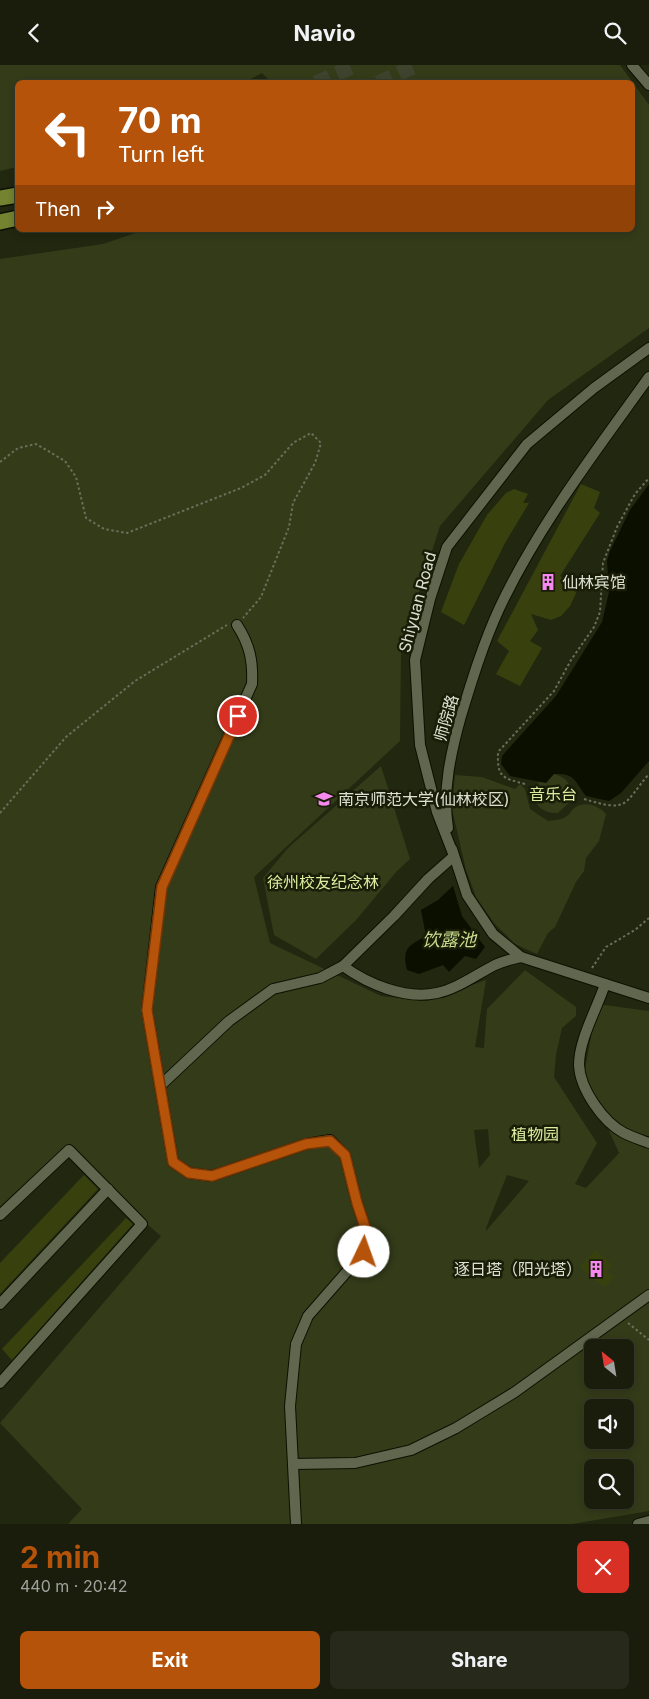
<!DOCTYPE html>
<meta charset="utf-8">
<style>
body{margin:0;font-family:Inter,"Noto Sans SC",sans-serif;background:#272a1a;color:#f1f3f6;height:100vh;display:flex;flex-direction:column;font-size:19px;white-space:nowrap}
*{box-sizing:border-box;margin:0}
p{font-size:16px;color:#9fa29d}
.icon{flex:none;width:28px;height:28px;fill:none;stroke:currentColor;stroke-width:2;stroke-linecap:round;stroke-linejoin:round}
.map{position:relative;height:1459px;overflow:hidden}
.side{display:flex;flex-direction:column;background:#1a1d0c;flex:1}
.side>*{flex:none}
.hud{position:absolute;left:15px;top:15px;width:620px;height:152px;border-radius:8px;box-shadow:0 2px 8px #0003,0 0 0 1px #383b2d;background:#b45309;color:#fff;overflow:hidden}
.needle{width:32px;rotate:330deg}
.fabs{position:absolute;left:584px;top:1274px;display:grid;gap:10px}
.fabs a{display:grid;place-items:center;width:50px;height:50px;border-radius:8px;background:#1a1d0c;box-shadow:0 2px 8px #0003,0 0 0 1px #383b2d;font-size:25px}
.pin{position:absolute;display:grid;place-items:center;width:42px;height:42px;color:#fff;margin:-21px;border:2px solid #fff;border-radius:50%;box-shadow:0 1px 5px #0007}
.me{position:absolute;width:55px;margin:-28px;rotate:3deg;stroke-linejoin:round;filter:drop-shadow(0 0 4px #0008)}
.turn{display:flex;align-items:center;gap:18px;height:105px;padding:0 20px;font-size:22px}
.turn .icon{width:65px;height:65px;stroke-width:2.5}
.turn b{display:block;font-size:35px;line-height:42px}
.then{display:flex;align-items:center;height:48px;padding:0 20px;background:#0003;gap:10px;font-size:19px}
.round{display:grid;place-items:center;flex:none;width:52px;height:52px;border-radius:8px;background:#272a1a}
.head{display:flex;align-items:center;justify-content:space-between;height:85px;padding:0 20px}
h1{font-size:30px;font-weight:700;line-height:38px;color:#b45309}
.primary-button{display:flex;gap:10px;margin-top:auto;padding:10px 20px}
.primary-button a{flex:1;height:58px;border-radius:8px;background:#b45309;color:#fff;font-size:20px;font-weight:700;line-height:58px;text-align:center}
.primary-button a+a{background:#272a1a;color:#f1f3f6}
header{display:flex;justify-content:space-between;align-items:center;height:65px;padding:0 20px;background:#1a1d0c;font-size:22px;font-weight:700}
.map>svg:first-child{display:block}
.green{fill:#343b19;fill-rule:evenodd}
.water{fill:#0b0f00}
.building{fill:#38410e}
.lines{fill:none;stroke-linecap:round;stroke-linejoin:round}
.primary-tunnel{stroke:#3e432d;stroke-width:15;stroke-dasharray:15 8;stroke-linecap:butt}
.street-casing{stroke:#0c1000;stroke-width:12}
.primary-casing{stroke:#0c1000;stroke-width:18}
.path{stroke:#6a6f5b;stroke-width:2;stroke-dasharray:2.5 2.5;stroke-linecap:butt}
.street{stroke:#60674e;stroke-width:10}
.primary{stroke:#748330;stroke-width:15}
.route-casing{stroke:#753606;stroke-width:12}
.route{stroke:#b45309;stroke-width:9}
.labels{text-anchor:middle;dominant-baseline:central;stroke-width:5;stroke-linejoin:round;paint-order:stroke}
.poi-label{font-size:16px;fill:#dce0d1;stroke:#191d07;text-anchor:start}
.street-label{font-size:16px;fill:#dce0d1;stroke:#191d07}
.park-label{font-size:16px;fill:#dbee9f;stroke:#191d07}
.water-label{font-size:18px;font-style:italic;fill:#cadc8e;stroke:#191d07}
</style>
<header><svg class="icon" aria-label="back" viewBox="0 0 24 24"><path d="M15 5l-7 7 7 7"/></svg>Navio<svg class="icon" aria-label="search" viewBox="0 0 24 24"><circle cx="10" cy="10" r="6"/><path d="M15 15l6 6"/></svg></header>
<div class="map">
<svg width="649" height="1459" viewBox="0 0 649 1459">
<rect width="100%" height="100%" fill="#222710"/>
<!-- green -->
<g class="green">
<path d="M0,0H620L649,40V263L548,335L440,461L401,583L400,676L254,812L270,878L381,931L427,936L486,915L475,982L484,983L487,944L525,905L576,942V951L562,963L556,990L554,1012L597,1078L575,1119L586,1123L619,1088L584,1010L597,939L649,946V1446L572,1459H68L82,1444L0,1358L161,1171L63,1088L0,1146V194L103,179L144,165H632V18H272L262,8L243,18H18L17,102L0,106ZM488,1064L490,1090L479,1103L474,1065ZM507,1110L529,1116L486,1166V1163ZM592,1282H625V1315H592ZM592,1342H625V1375H592ZM592,1402H625V1435H592Z"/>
<polygon points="381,701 410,794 397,806 356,855 316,894 274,870 263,813 288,783"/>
<path d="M554,709C569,713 571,721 572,735L558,748C542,749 533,739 533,724L543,713Z"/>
<path d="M455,710L482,712L515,724L520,719L525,724L530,744L548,756C555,755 563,755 568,750C570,749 571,746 573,744C584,735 598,740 606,749L599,776L586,793L584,806L576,817L555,862L548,868L537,889L515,879L494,858L476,832L466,805L452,744Z"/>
</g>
<!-- water -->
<g class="water">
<path d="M649,419V696L621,728L609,736L586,731C574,716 576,708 554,709L546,718L510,711L501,699L502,691L556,631L602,557L609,527L607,496L610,486L630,445Z"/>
<path d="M453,821L462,851L485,882L476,894L465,891L449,907L443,900L419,909L407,905C402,883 408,881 426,871L421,845L438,835Z"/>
</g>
<!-- building -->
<g class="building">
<polygon points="581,419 600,427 594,443 600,448 560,511 578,524 570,541 561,551 551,555 531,549 538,565 530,576 542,583 520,621 496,609 509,586 497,576"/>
<polygon points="514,424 528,429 523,438 529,438 505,478 464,560 441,547 459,499 487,450 506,428"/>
<polygon points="84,1110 98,1124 0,1229 0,1198"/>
<polygon points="126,1153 133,1159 12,1295 2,1284"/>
<polygon points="595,1185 612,1200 607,1206 614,1212 604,1222 580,1202"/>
</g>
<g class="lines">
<!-- primary-tunnel -->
<g class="primary-tunnel">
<polyline points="316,18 356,0"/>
<polyline points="378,18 417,0"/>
</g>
<!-- street casing -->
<g class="street-casing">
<g id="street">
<polyline points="632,0 649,20"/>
<path d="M237,560C250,580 253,596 252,619L161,822L147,945L173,1097L189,1108L212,1111L306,1079L330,1075L345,1090L357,1138L366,1165L364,1187L308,1251L296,1279L290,1341L296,1459"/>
<path d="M448,763C442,726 451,687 461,651C472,615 483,579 499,544C538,461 596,386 649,312"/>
<polyline points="452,784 467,830 493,869 521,892 649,933"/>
<path d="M343,901C368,919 405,935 437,928C457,924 477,909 495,900C503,896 512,894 521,892"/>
<path d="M605,919C597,944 579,974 579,1000C580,1024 603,1057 624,1068C632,1072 641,1075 649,1078"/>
<polyline points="160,1021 229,956 273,924 320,913 343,901 394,851 428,814 454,791 437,747 420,680 415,595 430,534 447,482 527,379 594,323 649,283"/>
<polyline points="0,1150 69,1085 142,1159 0,1318"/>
<polyline points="0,1239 108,1124"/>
<polyline points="293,1399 355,1398 411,1385 456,1363 515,1327 649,1230"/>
<polyline points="638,1459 649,1456"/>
</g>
</g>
<!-- primary casing -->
<g class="primary-casing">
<g id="primary">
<polyline points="0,133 18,130"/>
<polyline points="0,157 18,153"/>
</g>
</g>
<!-- path -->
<g class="path">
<polyline points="0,397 18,383 36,379 65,396 76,412 86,453 104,464 127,468 241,423 265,410 293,378 311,368 321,378 315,398 293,438 289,462 261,532 243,553"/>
<path d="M525,719C502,713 497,712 498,687L554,626L571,595L594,562L600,547L603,498L617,462L635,429L649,413"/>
<path d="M584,734C630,748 623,739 649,709"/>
<polyline points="0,748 66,672 135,616 227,560"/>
<polyline points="592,903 606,882 635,865 649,853"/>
<polyline points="628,1258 649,1275"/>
</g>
<!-- street -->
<use href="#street" class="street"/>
<!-- primary -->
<use href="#primary" class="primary"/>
</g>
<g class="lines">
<!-- route casing -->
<g class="route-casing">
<polyline id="route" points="238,651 162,822 147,945 173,1097 189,1108 212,1111 306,1079 330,1076 345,1090 357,1138 366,1165 364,1187"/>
</g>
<!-- route -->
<use href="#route" class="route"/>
</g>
<!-- icons -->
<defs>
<g id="building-bare" transform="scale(1.35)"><path d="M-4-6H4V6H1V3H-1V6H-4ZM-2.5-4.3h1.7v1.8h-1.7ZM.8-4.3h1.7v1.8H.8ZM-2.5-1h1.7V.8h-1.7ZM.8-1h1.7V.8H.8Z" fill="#f589ef" stroke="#191d07" stroke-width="2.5" paint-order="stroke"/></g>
<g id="university-bare" transform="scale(1.35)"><path d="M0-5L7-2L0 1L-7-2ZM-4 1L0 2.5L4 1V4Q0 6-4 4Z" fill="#f589ef" stroke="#191d07" stroke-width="2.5" paint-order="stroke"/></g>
</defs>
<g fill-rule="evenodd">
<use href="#building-bare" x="548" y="517"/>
<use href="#university-bare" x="324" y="734"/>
<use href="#building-bare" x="596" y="1204"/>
</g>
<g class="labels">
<!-- poi labels -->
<g class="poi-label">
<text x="562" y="517">仙林宾馆</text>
<text x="338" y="734">南京师范大学(仙林校区)</text>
<text x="582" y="1204" text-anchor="end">逐日塔（阳光塔）</text>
</g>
<!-- street labels -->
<g class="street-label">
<text transform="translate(417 537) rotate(-75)">Shiyuan Road</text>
<text transform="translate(446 653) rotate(-74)">师院路</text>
</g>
<!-- park labels -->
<g class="park-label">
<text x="553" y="729">音乐台</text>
<text x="323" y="817">徐州校友纪念林</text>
<text x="535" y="1069">植物园</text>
</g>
<!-- water labels -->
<g class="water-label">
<text x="449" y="874">饮露池</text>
</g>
</g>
</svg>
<div class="fabs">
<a><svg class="needle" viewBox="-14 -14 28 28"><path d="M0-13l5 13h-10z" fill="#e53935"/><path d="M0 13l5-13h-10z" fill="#9fa29d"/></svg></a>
<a><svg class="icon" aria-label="sound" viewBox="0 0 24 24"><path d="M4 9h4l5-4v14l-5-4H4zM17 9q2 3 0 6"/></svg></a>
<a><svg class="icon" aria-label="search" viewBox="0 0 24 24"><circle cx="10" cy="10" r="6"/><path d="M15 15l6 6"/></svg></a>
</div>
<div class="pin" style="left:238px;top:651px;background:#d93025"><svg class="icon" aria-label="arrive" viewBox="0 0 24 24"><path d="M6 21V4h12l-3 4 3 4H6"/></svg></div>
<svg class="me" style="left:364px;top:1187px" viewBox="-20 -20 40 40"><circle r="19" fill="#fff"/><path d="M0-13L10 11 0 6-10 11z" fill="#b45309"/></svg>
<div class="hud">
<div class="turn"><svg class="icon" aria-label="left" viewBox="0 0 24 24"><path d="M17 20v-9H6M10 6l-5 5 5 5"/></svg><div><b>70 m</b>Turn left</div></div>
<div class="then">Then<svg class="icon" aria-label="right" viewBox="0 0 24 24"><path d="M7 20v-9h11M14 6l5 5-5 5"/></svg></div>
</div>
</div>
<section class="side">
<div class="head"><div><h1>2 min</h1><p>440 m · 20:42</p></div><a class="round" style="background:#d93025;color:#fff"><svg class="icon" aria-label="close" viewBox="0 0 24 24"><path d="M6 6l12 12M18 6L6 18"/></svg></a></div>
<div class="primary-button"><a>Exit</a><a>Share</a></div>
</section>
